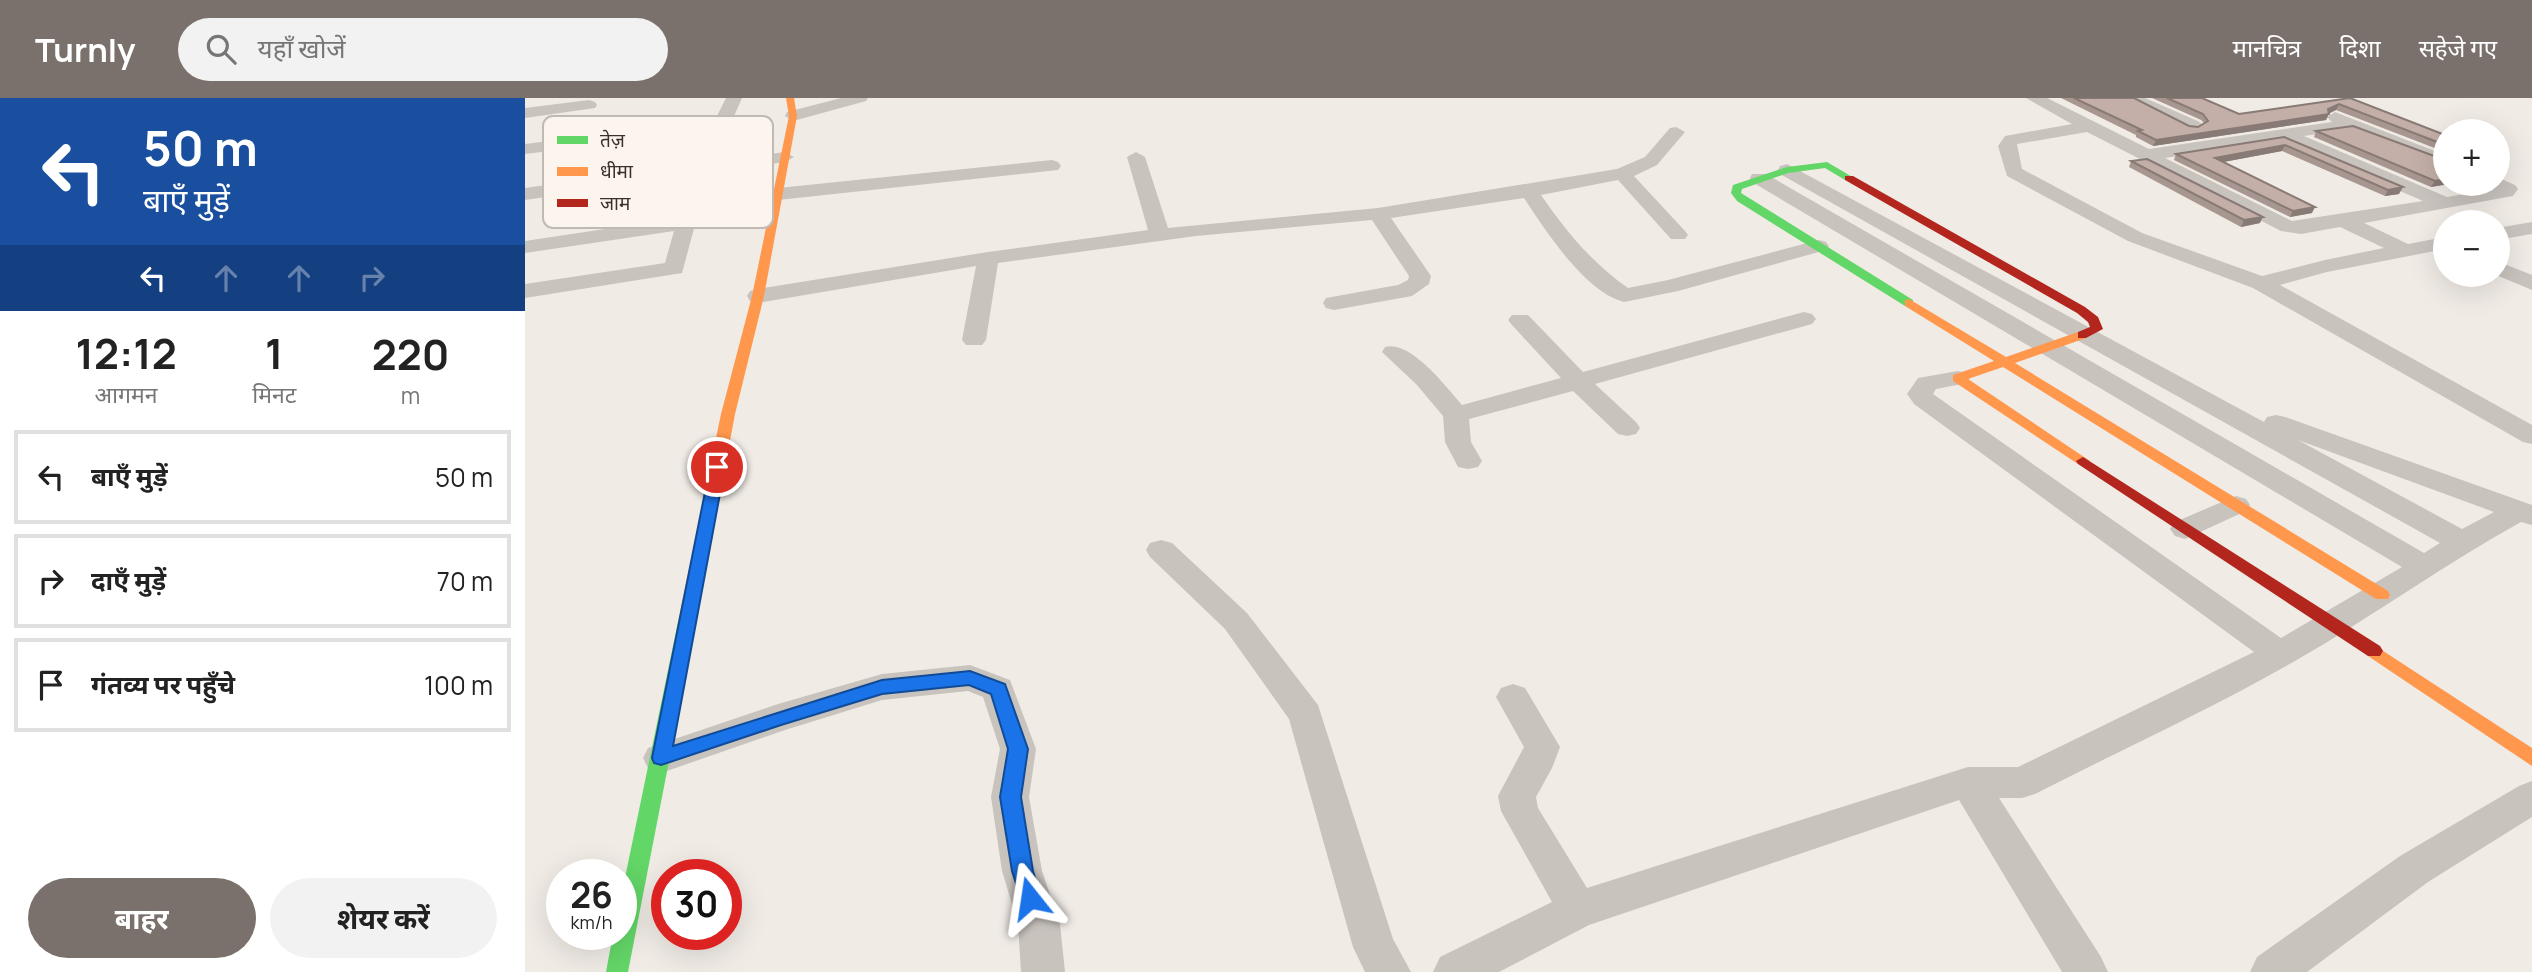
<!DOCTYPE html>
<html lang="hi">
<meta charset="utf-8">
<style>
body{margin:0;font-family:Manrope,"Noto Sans Devanagari",sans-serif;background:#f2f2f2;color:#222;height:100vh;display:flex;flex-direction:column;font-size:26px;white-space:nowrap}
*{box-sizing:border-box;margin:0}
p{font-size:23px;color:#767676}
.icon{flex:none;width:38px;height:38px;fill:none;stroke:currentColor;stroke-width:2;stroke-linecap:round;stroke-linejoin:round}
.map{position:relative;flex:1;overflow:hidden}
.side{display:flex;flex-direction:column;background:#fff;width:525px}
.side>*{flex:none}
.guide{background:#1a4fa0;color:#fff;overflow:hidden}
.fabs{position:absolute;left:1908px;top:21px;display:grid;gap:14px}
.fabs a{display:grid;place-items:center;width:77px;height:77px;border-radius:50%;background:#fff;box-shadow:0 7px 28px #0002;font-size:35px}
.speed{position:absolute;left:21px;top:761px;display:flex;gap:14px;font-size:35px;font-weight:700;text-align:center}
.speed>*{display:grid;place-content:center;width:91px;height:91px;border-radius:50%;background:#fff;box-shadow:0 7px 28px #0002;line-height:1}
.speed small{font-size:18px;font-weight:400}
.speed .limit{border:10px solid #d22;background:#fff;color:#111}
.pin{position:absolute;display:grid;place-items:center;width:60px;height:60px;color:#fff;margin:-30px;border:4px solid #fff;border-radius:50%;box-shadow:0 2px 7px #0007}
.me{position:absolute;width:77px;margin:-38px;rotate:345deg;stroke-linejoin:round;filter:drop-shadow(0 0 5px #0008)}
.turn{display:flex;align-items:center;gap:24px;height:147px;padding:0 28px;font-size:32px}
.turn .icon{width:91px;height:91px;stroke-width:2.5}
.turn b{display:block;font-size:49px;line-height:60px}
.lanes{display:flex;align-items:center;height:66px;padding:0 28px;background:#0003;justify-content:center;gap:35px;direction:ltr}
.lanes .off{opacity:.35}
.eta{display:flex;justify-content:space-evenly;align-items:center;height:119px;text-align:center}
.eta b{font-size:42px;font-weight:700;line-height:49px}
.primary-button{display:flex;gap:14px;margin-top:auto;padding:14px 28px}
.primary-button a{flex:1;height:80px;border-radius:42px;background:#7a716c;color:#fff;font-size:28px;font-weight:700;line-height:80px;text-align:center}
.primary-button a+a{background:#f2f2f2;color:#222}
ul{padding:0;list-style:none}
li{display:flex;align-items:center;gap:21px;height:94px;margin:0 14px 10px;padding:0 14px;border:4px solid #e0e0e0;border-radius:0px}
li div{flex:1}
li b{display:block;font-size:26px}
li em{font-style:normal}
header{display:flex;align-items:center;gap:42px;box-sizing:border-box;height:98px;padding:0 35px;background:#7a716c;color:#fff}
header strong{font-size:33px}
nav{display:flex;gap:38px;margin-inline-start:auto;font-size:24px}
.search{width:490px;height:63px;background:#f2f2f2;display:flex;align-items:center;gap:18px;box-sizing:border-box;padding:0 24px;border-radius:38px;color:#767676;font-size:26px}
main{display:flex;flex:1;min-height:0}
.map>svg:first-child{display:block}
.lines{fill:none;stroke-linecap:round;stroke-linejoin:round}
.street{fill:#c9c3be;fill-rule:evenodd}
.fast{fill:#63d668;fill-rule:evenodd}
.slow{fill:#ff974d;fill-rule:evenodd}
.jam{fill:#b3261e;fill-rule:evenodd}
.wall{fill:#a89690}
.shaded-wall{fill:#887a75}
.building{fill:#c3afa7;stroke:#887a75;stroke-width:2}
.route{fill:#1a73e8;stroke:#114b97;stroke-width:2}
.key{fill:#fbf5ee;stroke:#c1bab4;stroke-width:2}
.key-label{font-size:19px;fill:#3b302b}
</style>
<header>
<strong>Turnly</strong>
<div class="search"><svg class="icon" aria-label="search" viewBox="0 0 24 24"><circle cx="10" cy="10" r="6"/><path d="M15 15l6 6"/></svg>यहाँ खोजें</div>
<nav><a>मानचित्र</a><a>दिशा</a><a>सहेजे गए</a></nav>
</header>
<main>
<section class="side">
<div class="guide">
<div class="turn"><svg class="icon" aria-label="left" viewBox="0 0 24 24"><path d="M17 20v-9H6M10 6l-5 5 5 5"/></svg><div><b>50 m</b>बाएँ मुड़ें</div></div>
<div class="lanes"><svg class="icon" aria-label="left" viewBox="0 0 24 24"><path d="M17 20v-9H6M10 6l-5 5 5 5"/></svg><svg class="icon off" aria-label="ahead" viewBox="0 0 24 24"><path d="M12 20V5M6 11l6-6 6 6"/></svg><svg class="icon off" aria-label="ahead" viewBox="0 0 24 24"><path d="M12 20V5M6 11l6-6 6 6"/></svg><svg class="icon off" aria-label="right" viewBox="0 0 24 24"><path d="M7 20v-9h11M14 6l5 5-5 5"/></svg></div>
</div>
<div class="eta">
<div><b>12:12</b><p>आगमन</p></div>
<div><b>1</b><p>मिनट</p></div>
<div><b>220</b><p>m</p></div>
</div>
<ul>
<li><svg class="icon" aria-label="left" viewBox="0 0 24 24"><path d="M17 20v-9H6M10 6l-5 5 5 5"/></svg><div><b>बाएँ मुड़ें</b></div><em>50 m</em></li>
<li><svg class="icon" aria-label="right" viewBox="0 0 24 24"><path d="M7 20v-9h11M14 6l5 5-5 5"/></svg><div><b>दाएँ मुड़ें</b></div><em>70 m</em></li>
<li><svg class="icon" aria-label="arrive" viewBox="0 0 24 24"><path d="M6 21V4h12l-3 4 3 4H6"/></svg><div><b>गंतव्य पर पहुँचे</b></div><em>100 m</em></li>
</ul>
<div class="primary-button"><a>बाहर</a><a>शेयर करें</a></div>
</section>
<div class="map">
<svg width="2007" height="874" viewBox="0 0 2007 874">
<rect width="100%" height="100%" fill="#f0ebe5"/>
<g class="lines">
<!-- street -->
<g class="street">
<polygon points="201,0 217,0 189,64 260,54 269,59 260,64 184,75 157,175 0,200 0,186 140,165 149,133 0,155 0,143 153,120 165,78 0,102 0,90 169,66 185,33 0,56 0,46 190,22"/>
<polygon points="316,0 343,0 341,3 268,23 260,18 262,14"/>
<path d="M1501,0H1522L1624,51L1807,24L1802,19L1810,14L1920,57V69L1825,31L1779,38L1922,99L1968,91L1963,86H1972V79L1990,87L1993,91L1988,98L1839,125L1883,146L1920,139V151L1802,174L1755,187L2007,327V346L1998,344L1728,190L1603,143L1482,78L1473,48L1480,38L1547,26ZM1562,34L1756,133L1776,136L1815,129L1859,150L1800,162L1737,178L1617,135L1497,71L1492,46ZM1757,42L1898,103L1767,123L1640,60Z"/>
<polygon points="1599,0 1620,0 1675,24 1678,28 1669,33 1663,32"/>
<polygon points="64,2 70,4 72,7 70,10 0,20 0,10"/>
<path d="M1151,29L1160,34L1132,67L1109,78L1160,133L1163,137L1160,141H1146L1093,82L1016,97C1040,132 1067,165 1103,190L1143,182L1294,142L1301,144L1304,148L1301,152L1153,193L1099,204C1060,194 1020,132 999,100L866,120L906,178L904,186L887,198L809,212L801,210L798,205L801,200L873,187L883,182L884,178L847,122L671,138L473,165L461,242L457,247H441L437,242L451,168L233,205L225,203L222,198L225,193L233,191L463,154L623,132L602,59L611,54L620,59L643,130L853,110L1092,71L1120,59L1145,30Z"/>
<polygon points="527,62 533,64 536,68 533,72 253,102 243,96 253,90"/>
<path d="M1262,66L1739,324L1742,319L1751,317L1760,319L2007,407V427L1996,424C1918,467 1847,519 1770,563C1686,611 1596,652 1510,696L1497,700H1474L1576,859L1583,874H1537L1434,702L1064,827L974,874H908L915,859L1027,804L976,713L973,698L999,649L971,599L976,590L988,586L1000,590L1035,649L1027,670L1011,699L1013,710L1062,790L1443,669H1493L1729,554L1389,306L1382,296L1393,280L1433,273L1442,275L1445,280L1442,285L1411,291L1408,296L1756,540L1877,469L1227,84L1225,80L1227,76H1241L1899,455L1915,445L1255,76L1253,72L1255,68ZM1773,342L1969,414L1937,431Z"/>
<polygon points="2007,124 2007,136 1972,142 1972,130"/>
<polygon points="1972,163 2007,177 2007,192 1971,177"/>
<path d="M1279,214L1287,216L1291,221L1287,226L1070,286L1111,324L1115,330L1111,336L1102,338L1093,336L1048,293L944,321L946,344L957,363L953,369L943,371L933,369L920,344L918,318L892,287L857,254L860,249C886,242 921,289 937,307L1036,280L987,227L983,222L987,217H1003L1058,274Z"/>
<polygon points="1711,398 1721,401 1725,407 1721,413 1660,441 1650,438 1645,431 1650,424"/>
<polygon points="636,442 647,445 722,515 793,607 868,841 886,874 840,874 828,849 764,621 700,531 625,459 621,452 625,445"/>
<polygon points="445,567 485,582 511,651 504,699 517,773 535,826 540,874 496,874 493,826 477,773 466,699 475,651 458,599 443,593 357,602 260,632 136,675 123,670 118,660 123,650 253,606 357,576"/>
<polygon points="2007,683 2007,719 1903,784 1782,874 1725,874 1732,859 1875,758 1994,688"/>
</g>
<!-- fast -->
<g class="fast">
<polygon points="1302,64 1329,80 1320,82 1300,70 1263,75 1217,91 1216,95 1388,202 1388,208 1380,208 1212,103 1206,95 1208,87 1262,69"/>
<polygon points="163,513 169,515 172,519 103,874 81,874 88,836 96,836 96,799 154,519 157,515"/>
</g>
<!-- slow -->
<g class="slow">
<polygon points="261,0 269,0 272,18 239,198 210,316 172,519 169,523 157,523 154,519 196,316 227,198 264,18"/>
<polygon points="1384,201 1481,259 1553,234 1561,234 1561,240 1490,265 1863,493 1865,497 1863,501 1851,501 1478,269 1443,281 1565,363 1558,367 1553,366 1428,283 1428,277 1469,263 1380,208 1380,202"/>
<polygon points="1849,547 2007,650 2007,668 1843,558 1840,553 1843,548"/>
</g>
<!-- jam -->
<g class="jam">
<polygon points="1320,78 1328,78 1560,209 1573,219 1578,231 1561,240 1553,240 1553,234 1565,229 1563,224 1552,215 1320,82"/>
<polygon points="1558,359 1855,548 1858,553 1855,558 1843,558 1553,366 1551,363"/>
</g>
</g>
<!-- wall -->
<g class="wall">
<polygon points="1536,0 1609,0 1664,28 1673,29 1679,25 1676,22 1627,0 1677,0 1714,16 1825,0 1920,37 1920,54 1811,12 1804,15 1801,22 1628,48 1611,39 1611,37"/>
<polygon points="1791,33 1920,86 1906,89 1789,39"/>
<polygon points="1759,39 1874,96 1860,98 1757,53 1698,64 1787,115 1765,119 1649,62 1651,56"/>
<polygon points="1606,63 1735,125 1716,129 1604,69"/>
</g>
<!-- shaded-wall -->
<g class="shaded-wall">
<polygon points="1814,6 1811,12 1801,17 1804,16 1801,22 1628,48 1631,42 1803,11"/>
<polygon points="1760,47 1757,53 1688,66 1690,60"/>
<polygon points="1920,81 1920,86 1925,86 1906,89 1910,83"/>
<polygon points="1878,89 1874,96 1860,98 1863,92"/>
<polygon points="1790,109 1787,115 1765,119 1768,113"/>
<polygon points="1738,119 1735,125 1716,129 1719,122"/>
</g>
<!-- building -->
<g class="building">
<polygon points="1549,0 1609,0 1664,28 1673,29 1683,23 1678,16 1642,0 1677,0 1714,16 1825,0 1920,37 1920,47 1814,6 1803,11 1804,16 1631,42 1613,33 1617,32"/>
<polygon points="1828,28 1920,62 1920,81 1910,83 1791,33"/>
<polygon points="1759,39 1878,89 1863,92 1760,47 1690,60 1790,109 1768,113 1651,56"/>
<polygon points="1622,61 1738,119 1719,122 1606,63"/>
</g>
<!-- route -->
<polygon class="route" points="192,364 200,369 148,648 357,582 445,573 480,586 503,651 496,699 508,773 516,800 513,807 505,810 498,807 487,773 475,699 483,651 466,596 444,587 357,596 256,627 136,667 129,665 127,660 185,369"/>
<!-- legend -->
<rect x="18" y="18" width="230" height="112" rx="10" class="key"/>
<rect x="32" y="38" width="31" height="8" fill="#63d668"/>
<rect x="32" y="69" width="31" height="9" fill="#ff974d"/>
<rect x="32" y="101" width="31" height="8" fill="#b3261e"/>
<g class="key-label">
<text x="75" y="49">तेज़</text>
<text x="75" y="80">धीमा</text>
<text x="75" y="112">जाम</text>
</g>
</svg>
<div class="fabs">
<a>+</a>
<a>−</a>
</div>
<div class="speed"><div>26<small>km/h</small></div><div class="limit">30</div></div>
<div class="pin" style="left:192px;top:369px;background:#d93025"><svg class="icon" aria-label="arrive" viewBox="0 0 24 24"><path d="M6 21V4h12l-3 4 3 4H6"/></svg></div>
<svg class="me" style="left:505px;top:800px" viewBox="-20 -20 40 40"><path d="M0-17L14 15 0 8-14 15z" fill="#1a73e8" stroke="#fff" stroke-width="4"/></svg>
</div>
</main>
